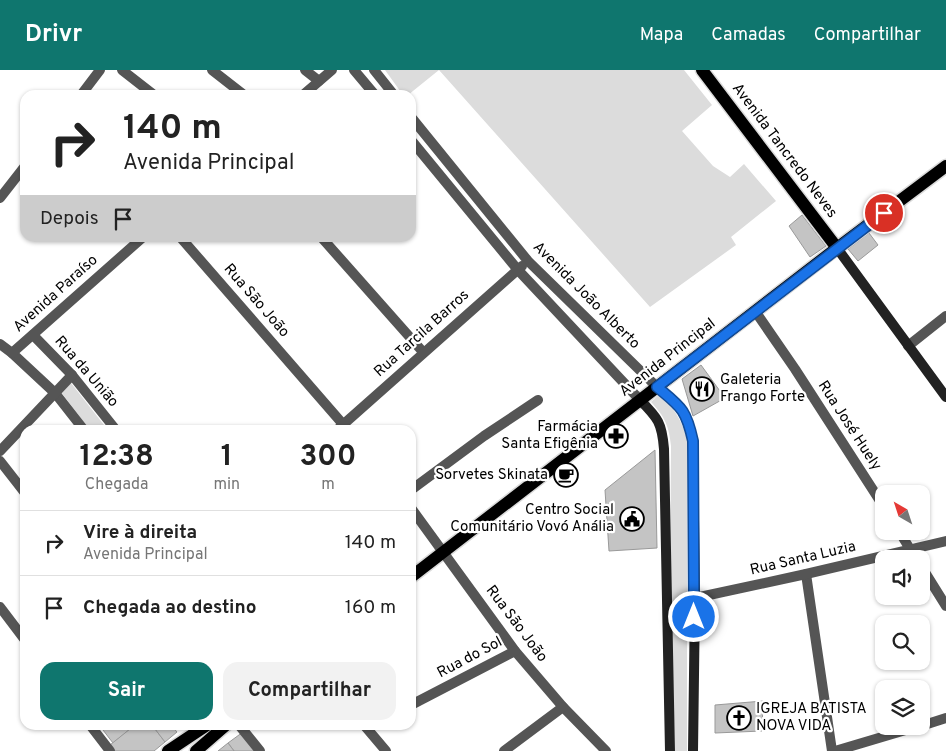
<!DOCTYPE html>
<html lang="pt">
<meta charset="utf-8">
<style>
body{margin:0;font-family:Overpass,sans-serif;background:#f2f2f2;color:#222;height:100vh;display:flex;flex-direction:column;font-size:19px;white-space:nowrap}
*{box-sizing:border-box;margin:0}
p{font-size:16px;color:#767676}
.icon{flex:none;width:28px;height:28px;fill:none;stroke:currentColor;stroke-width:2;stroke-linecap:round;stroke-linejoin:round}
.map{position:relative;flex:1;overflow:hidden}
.drawer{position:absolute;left:20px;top:355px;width:396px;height:305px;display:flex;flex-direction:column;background:#fff;border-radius:15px;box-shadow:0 1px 4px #0004}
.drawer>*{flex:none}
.top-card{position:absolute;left:20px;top:20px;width:396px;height:152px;border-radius:15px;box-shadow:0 1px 4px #0004;background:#fff;color:#222;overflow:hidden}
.needle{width:32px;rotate:321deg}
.tools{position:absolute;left:875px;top:415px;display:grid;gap:10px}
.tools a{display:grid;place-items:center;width:55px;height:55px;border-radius:10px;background:#fff;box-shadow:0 1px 4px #0004;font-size:25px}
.pin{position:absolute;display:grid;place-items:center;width:42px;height:42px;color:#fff;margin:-21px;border:2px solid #fff;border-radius:50%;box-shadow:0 1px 5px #0007}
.me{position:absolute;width:55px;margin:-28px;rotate:0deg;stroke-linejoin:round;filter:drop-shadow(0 0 4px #0008)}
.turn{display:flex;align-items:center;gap:18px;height:105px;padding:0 20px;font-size:22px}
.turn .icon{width:65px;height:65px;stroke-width:2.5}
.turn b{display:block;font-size:35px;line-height:42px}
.then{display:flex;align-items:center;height:48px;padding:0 20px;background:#0003;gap:10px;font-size:19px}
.eta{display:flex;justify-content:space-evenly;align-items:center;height:85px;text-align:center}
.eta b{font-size:30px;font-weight:700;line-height:35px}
.button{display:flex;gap:10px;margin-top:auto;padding:10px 20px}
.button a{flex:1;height:58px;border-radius:15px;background:#0f766e;color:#fff;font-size:20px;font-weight:700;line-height:58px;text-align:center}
.button a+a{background:#f2f2f2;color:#222}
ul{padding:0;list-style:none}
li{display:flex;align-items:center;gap:15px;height:65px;padding:0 20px;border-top:1px solid #e0e0e0}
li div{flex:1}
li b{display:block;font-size:19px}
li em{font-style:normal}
header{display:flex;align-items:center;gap:30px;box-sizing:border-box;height:70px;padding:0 25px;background:#0f766e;color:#fff}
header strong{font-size:24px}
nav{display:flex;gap:28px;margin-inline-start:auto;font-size:18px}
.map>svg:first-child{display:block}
.green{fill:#dcdcdc}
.building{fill:#c4c4c4;stroke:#999}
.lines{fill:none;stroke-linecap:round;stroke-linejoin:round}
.primary-casing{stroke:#dbdbdb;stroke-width:15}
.street{stroke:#555;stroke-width:10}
.secondary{stroke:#222;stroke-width:10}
.primary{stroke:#000;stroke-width:12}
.route-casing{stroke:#114b97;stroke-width:12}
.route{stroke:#1a73e8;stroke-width:9}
.labels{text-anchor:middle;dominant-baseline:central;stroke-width:4.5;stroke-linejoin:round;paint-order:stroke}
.street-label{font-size:15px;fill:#000;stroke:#fff}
.poi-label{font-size:15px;fill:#000;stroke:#fff;text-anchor:end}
</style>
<header>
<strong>Drivr</strong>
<nav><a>Mapa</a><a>Camadas</a><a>Compartilhar</a></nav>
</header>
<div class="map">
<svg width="946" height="681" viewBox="0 0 946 681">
<rect width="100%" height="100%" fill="#fff"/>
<!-- green -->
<g class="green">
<polygon points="385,0 684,0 712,35 682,61 713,96 730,107 744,94 776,131 731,167 736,175 650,237 439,0 408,25 403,25"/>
<polygon points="71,313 108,360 90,360 61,322"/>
<path d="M660,324C674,337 681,350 687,368V681H675L670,522L671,376C669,356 665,347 651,332Z"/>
</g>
<!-- building -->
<g class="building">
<polygon points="802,145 826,176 810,187 789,156"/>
<polygon points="869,163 878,175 858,191 848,179"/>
<polygon points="701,295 725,328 693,346 682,309"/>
<polygon points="655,380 657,478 609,481 605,420"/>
<polygon points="763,631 762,661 715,663 715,635"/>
<polygon points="108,655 135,655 113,673 103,660"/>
<polygon points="135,655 152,655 165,672 154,681 115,681 110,675"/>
<polygon points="152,655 171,655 177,662 165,672"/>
<polygon points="243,662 258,681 234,681 228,673"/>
<polygon points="228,673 234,681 218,681"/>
</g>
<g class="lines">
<!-- primary casing -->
<g class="primary-casing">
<g id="primary">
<polyline points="702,0 837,178"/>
<polyline points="411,507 837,178 946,96"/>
<polyline points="168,681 207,655"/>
<polyline points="196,681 226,655"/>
</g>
</g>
<!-- street -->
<g class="street">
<polyline points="122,0 154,25"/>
<polyline points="212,0 244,25"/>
<polyline points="305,0 319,11"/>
<polyline points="354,0 375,25"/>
<polyline points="374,0 394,25"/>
<polyline points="81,25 100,0"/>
<polyline points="303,25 332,0"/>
<polyline points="411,47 528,191 657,317"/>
<polyline points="411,70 518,200 640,330"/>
<polyline points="0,128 25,96"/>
<polyline points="181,168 348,360"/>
<polyline points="322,168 423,282"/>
<polyline points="755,241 795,299 884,437"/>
<polyline points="33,265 72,305 116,360"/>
<polyline points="0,274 12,283 55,323 84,360"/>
<polyline points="908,276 946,246"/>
<polyline points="12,283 142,168"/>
<polyline points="337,360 522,196"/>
<polyline points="0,381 72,305"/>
<polyline points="0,391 25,423"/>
<polyline points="411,420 484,366 538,330"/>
<polyline points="411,438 515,581 563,637 606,681"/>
<polyline points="899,461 916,489"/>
<polyline points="921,496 946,536"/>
<polyline points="806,504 832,681"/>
<polyline points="695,528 806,504 946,471"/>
<polyline points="0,537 25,570"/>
<polyline points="411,635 515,581"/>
<polyline points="90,655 110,681"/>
<polyline points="239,655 260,681"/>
<polyline points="364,655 386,681"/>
<polyline points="921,656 946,648"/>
<polyline points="504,681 563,637"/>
<polyline points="835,681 919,656"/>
</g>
<!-- secondary -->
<g class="secondary">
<polyline points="837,178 946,327"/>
<path d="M657,317C680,336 686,340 693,371L695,528L693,681"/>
<path d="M640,330C658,348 662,353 664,379L670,681"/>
</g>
<!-- primary -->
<use href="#primary" class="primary"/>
</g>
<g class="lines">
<!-- route casing -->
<g class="route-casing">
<path id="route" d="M694,547L693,371C686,339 681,337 657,317L884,143"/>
</g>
<!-- route -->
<use href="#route" class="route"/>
</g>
<!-- icons -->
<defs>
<g id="restaurant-ring" transform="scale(1.25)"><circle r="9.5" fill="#fff" stroke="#000" stroke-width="1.5"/><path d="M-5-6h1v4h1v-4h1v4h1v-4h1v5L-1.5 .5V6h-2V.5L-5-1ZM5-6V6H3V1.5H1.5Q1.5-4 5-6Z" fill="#000"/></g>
<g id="pharmacy-ring" transform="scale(1.25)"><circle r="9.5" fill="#fff" stroke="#000" stroke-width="1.5"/><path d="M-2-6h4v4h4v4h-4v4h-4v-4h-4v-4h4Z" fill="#000"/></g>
<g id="cafe-ring" transform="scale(1.25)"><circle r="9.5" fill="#fff" stroke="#000" stroke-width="1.5"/><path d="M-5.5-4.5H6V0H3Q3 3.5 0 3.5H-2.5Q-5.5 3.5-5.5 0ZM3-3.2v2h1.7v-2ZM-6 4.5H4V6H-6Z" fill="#000"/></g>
<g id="civic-ring" transform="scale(1.25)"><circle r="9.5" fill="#fff" stroke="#000" stroke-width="1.5"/><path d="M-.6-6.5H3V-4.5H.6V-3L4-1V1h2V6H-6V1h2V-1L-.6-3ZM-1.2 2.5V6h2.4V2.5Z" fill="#000"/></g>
<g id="church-ring" transform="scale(1.25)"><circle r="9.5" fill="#fff" stroke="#000" stroke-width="1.5"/><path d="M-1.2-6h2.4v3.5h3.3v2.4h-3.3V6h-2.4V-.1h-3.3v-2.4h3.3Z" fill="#000"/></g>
</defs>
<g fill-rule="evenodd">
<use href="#restaurant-ring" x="702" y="319"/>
<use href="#pharmacy-ring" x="616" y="366"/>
<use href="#cafe-ring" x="566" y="405"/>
<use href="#civic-ring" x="632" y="449"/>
<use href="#church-ring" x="739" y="648"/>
</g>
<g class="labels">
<!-- street labels -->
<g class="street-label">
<text transform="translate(784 81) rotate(53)">Avenida Tancredo Neves</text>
<text transform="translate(56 224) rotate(-42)">Avenida Paraíso</text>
<text transform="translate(586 226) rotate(45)">Avenida João Alberto</text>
<text transform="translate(256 231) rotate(49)">Rua São João</text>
<text transform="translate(422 264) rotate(-42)">Rua Tarcila Barros</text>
<text transform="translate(668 288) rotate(-38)">Avenida Principal</text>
<text transform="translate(86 302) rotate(49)">Rua da União</text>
<text transform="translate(849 356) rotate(57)">Rua José Huely</text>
<text transform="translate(803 489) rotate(-13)">Rua Santa Luzia</text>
<text transform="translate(516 554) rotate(53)">Rua São João</text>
<text transform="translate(470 588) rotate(-28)">Rua do Sol</text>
</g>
<!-- poi labels -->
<g class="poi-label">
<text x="720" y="310" text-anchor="start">Galeteria<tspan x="720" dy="17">Frango Forte</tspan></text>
<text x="598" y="357">Farmácia<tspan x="598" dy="17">Santa Efigênia</tspan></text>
<text x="548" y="405">Sorvetes Skinata</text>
<text x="614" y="440">Centro Social<tspan x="614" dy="17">Comunitário Vovó Anália</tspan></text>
<text x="756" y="639" text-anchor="start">IGREJA BATISTA<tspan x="756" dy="17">NOVA VIDA</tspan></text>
</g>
</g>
</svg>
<div class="tools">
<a><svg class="needle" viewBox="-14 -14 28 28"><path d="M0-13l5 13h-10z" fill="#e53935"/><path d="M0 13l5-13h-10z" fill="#767676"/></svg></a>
<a><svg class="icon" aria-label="sound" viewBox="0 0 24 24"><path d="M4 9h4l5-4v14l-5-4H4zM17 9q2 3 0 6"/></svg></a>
<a><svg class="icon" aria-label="search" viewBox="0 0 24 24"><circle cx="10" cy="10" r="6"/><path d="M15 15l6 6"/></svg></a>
<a><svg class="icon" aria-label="layers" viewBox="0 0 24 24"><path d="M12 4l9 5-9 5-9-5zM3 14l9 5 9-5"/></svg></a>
</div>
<div class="pin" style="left:884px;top:143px;background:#d93025"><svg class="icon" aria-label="arrive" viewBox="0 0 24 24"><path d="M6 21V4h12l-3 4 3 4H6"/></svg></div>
<svg class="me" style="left:694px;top:547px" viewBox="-20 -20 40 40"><circle r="17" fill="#1a73e8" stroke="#fff" stroke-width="3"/><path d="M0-11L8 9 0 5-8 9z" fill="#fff"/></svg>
<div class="top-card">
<div class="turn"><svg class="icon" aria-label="right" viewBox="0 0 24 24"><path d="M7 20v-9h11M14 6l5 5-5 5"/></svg><div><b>140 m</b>Avenida Principal</div></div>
<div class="then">Depois<svg class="icon" aria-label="arrive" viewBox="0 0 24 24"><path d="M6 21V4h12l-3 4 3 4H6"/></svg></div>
</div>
<section class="drawer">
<div class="eta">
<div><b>12:38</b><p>Chegada</p></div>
<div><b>1</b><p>min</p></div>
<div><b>300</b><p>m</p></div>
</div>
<ul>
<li><svg class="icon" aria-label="right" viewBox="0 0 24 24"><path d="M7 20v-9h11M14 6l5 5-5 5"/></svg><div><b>Vire à direita</b><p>Avenida Principal</p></div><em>140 m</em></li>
<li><svg class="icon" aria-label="arrive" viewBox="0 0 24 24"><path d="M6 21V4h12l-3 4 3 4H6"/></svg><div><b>Chegada ao destino</b></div><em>160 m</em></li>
</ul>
<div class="button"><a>Sair</a><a>Compartilhar</a></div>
</section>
</div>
